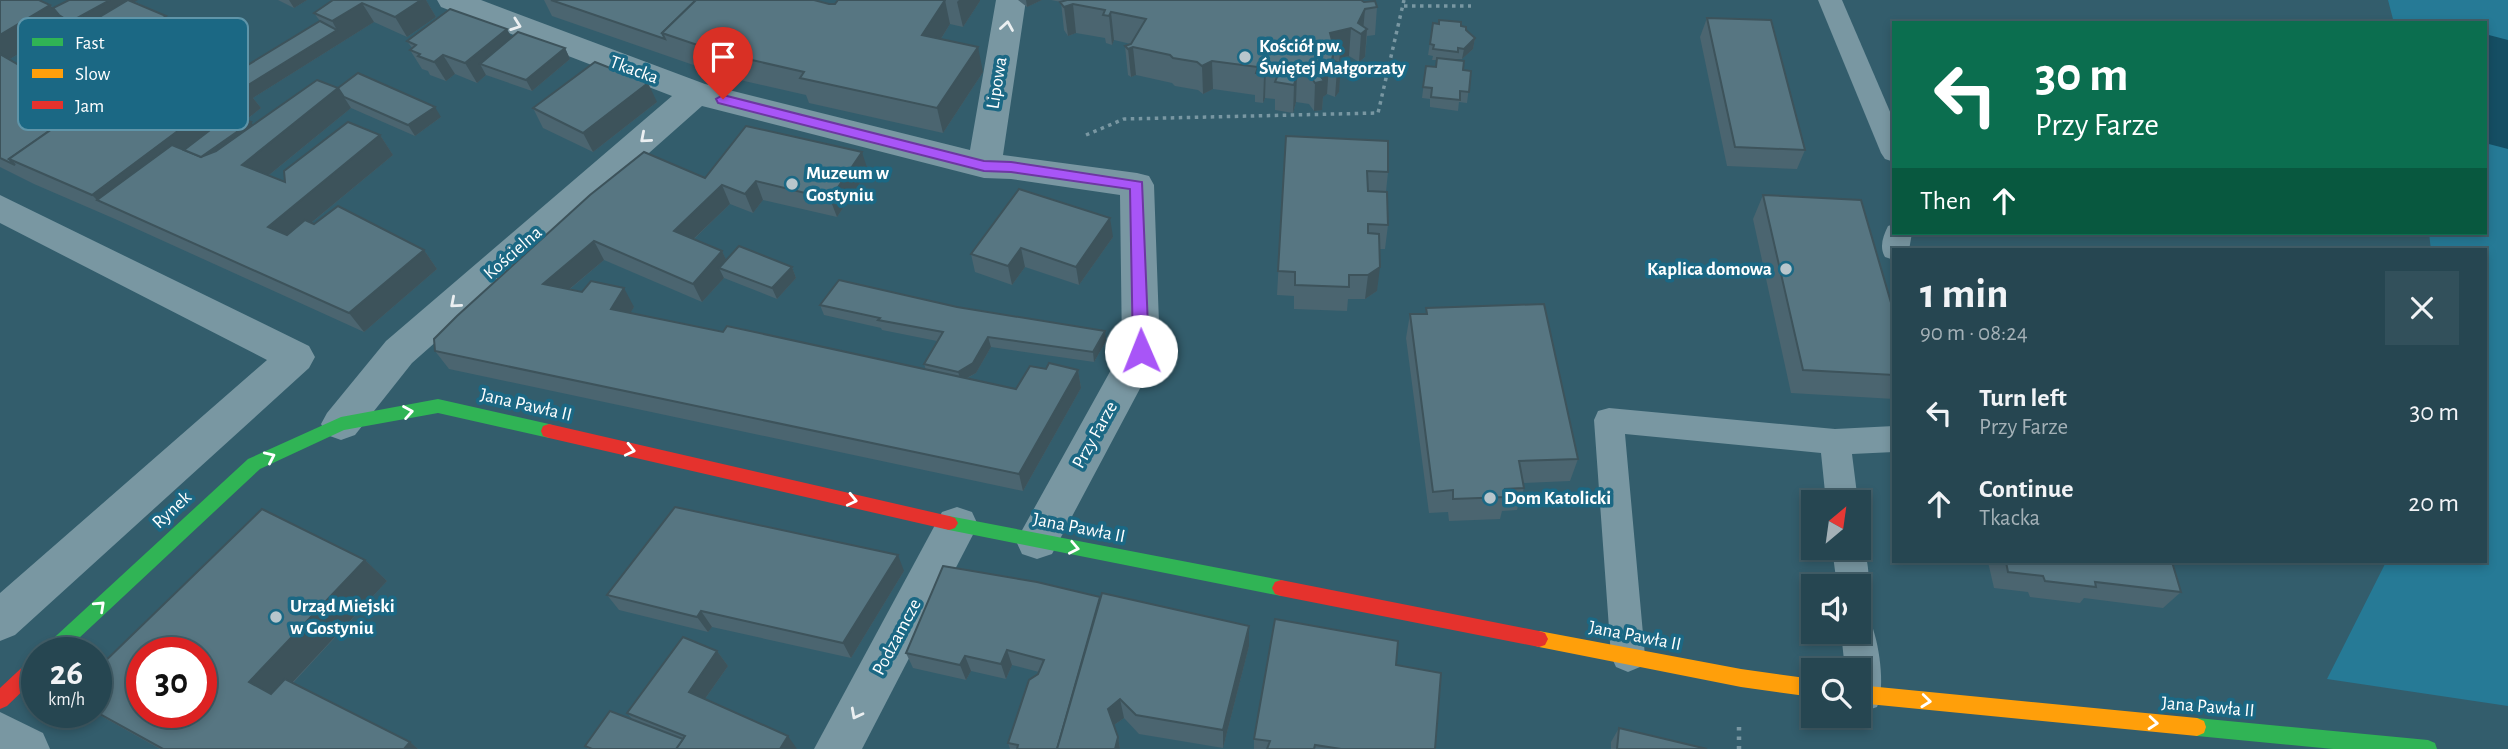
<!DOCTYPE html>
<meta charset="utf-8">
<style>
body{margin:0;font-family:"Alegreya Sans",sans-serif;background:#32505b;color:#f1f3f6;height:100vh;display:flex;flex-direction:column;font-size:26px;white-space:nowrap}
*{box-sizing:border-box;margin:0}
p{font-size:23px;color:#a4b1b7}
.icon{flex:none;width:38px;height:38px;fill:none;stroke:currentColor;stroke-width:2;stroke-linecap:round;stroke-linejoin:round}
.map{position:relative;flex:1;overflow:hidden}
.sheet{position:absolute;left:1892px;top:248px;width:595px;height:315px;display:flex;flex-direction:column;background:#264651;border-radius:0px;box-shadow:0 4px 10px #0003,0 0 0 2px #425e68}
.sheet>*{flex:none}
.guide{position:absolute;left:1892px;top:21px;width:595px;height:214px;border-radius:0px;box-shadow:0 4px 10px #0003,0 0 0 2px #425e68;background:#0b6e4f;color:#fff;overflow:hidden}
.needle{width:46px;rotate:29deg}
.buttons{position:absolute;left:1801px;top:490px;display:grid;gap:14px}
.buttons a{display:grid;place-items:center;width:70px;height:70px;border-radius:0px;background:#264651;box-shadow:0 4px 10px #0003,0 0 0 2px #425e68;font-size:35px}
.speed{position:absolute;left:21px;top:637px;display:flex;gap:14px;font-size:35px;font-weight:700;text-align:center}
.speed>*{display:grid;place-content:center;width:91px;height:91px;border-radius:50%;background:#264651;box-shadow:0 4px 10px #0003,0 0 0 2px #425e68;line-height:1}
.speed small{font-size:18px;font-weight:400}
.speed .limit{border:10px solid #d22;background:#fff;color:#111}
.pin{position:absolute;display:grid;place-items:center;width:60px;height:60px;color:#fff;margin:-72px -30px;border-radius:50% 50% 50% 0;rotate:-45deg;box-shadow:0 0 7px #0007}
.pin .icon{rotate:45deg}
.me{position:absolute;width:77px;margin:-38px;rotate:359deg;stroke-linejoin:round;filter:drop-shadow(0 0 5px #0008)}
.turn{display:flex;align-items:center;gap:24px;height:147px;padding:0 28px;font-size:32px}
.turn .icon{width:91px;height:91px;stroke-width:2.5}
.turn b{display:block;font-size:49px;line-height:60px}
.then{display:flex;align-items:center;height:66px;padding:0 28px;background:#0003;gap:14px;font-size:26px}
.round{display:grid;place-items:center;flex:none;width:74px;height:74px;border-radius:0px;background:#32505b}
.head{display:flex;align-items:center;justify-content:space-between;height:119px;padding:0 28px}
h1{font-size:42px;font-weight:700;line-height:52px}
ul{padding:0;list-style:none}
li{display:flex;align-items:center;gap:21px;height:91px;padding:0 28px}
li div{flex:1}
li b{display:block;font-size:26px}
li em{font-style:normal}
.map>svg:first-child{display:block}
.green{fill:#267a96}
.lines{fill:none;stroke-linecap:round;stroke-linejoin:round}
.river{fill:#154e63;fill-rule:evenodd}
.path-far1{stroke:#7997a2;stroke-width:3.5;stroke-dasharray:3.5 4.5;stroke-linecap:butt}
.path{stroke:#7997a2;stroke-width:4.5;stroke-dasharray:3.5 6;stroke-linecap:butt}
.lane{fill:#7997a2;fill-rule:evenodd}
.street{fill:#7997a2;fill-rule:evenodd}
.fast{fill:#30b455;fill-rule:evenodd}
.slow{fill:#ff9f0a;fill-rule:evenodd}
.jam{fill:#e5322d;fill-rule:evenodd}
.wall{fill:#4b6570;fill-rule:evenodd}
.shaded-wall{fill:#3d535b}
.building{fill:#577682;stroke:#3d535b;stroke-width:2;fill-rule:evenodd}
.oneway{stroke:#ebeff1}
.oneway2{stroke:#fff}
.route{fill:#a855f7;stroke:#6d37a1;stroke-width:2}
.poi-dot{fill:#b8c6cc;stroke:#1b6884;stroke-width:2.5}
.labels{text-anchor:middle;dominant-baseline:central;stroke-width:7;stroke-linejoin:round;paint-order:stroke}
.poi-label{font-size:19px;font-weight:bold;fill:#fff;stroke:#1b6884;text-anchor:start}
.street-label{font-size:19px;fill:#fff;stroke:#1b6884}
.key{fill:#1b6884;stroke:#5f95a9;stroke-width:2}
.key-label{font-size:19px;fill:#fff}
</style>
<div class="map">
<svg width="2508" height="749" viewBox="0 0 2508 749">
<rect width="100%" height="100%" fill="#335d6c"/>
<!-- green -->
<polygon class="green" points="2388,0 2508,0 2508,706 2327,679 2386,562 2485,562 2485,250 2431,250 2429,233 2485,233 2485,23 2394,23"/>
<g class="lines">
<!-- river -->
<polygon class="river" points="2485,34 2508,40 2508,149 2485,143"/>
<!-- path-far1 -->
<g class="path-far1">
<polyline points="1404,6 1471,6"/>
<polyline points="1086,135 1124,119 1378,113 1404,0"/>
</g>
<!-- path -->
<polyline class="path" points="1739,727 1739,749"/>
<!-- lane -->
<g class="lane">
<polygon points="1818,0 1842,0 1894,121 1894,162 1885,159 1881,153"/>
<path d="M1894,224V233H1912L1909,250H1894V260L1885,257C1879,247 1883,236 1888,226Z"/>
<polygon points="1609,408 1835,429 1894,426 1894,452 1852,454 1858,502 1826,502 1821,453 1625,434 1645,656 1640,667 1628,672 1616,667 1611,656 1594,420 1598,411"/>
<path d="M1858,538C1868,553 1872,580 1865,596L1858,599V586H1837L1832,548H1858Z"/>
<path d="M1858,617L1870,621C1879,641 1886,687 1877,707L1865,711L1858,709V670H1845L1841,632H1858Z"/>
</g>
<!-- street -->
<g class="street">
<polygon points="437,0 481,0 705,84 970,150 996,0 1026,0 1003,155 1137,173 1149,176 1154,185 1160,351 1052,554 1037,559 1022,554 1016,541 1122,350 1120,195 1011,179 984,178 702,106 412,363 355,435 341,440 327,435 321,424 327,413 386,341 672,96 441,7"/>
<polygon points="0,195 309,346 315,357 309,368 15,635 0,641 0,593 267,360 0,223"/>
<polygon points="957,507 972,512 978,525 862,749 814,749 942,512"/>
<polygon points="0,712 43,733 50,749 0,749"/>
</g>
<!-- fast -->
<g class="fast">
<polygon points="438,399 549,424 555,426 557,431 555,436 549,438 438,413 344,430 260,469 63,653 41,653 44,647 248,459 341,417"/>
<polygon points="949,516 1281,580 1287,582 1290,588 1287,594 1281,596 949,530 943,528 940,523 943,518"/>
<polygon points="2197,718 2428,740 2435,743 2437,749 2333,749 2197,736 2190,733 2188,727 2190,721"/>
</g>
<!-- slow -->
<g class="slow">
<polygon points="1539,631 1741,669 1813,679 1813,697 1741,687 1539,647 1533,645 1530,639 1533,633"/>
<polygon points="1858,685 2197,718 2204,721 2206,727 2204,733 2197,736 1858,703"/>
</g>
<!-- jam -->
<g class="jam">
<polygon points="549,424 949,516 955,518 958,523 955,528 949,530 549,438 543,436 541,431 543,426"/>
<polygon points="1281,580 1539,631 1545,633 1548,639 1545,645 1539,647 1281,596 1275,594 1272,588 1275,582"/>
<polygon points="37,657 37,677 7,706 0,709 0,688 31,659"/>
</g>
</g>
<!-- wall -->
<g class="wall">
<path d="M0,0L50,5L53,8L135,2L166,16L181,36L163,47L184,59L228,77L320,21L314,13L333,0H426L436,17L407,37L374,22L253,98L261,108L246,120L253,125L338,88L441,117L415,136L351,108L268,176L285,182L380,135L393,155L311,223L424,250L437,269L364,332L115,219L34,184L0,167ZM66,25L77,31L19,65L10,59ZM168,90L176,100L163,110L155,100Z"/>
<polygon points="278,0 307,0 294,8"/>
<polygon points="544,0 814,0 829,4 835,4 838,0 980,0 980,1 963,27 950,24 941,39 983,72 943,133 809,103 806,95 731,78 552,16"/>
<polygon points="1018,0 1042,0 1027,7"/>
<polygon points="1051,0 1361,0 1364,2 1377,7 1375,35 1367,36 1365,57 1359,62 1349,56 1340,58 1339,92 1335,97 1327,94 1323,97 1322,110 1314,111 1309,104 1296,102 1293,113 1275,110 1275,99 1265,98 1263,103 1255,102 1255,95 1213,89 1203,94 1198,90 1175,86 1172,83 1136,75 1131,77 1128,75 1125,46 1131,44 1114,40 1112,45 1106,43 1105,38 1076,33 1068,36 1064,30 1061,2"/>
<polygon points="1707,18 1805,150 1797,169 1727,166 1700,37"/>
<polygon points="1433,23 1461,26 1475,38 1473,49 1462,59 1457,59 1456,60 1463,70 1471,71 1467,103 1459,102 1458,111 1430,107 1430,99 1422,98 1426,66 1436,67 1437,60 1432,60 1433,56 1428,55"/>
<polygon points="512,38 565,48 570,59 532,91 486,75 477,83 455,74 446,81 430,75 428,71 422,69 410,50 412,48 407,41"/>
<polygon points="657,102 593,152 543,128 533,108"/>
<polygon points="1286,136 1388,172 1386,192 1388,225 1385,249 1379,249 1377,291 1365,299 1348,299 1347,311 1294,309 1294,296 1277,295"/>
<polygon points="868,171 837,217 763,200 753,213 730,204 694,239 722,251 726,260 792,267 796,278 777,299 724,278 702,302 604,260 570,289 634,307 630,313 723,332 926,370 924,364 937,341 882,330 881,328 824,315 820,305 1106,341 1094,362 991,347 976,373 966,379 1016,389 1046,369 1078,370 1081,388 1023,491 449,369 435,351 457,316 705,178"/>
<polygon points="1763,195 1894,313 1894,399 1791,393 1753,219"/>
<polygon points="1113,237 1079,285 1025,267 1012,285 975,272 971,254"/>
<polygon points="1426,308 1578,459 1570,481 1523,483 1524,488 1517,510 1502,511 1500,519 1449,521 1448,512 1429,513 1406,338 1410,314 1426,314"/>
<polygon points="365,560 387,581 293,683 410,742 418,749 160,749 94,712 96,712"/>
<polygon points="1988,562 2172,562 2181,592 2163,608 2084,598 2080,603 2030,597 2028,592 1994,588"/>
<polygon points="943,566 1249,646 1223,748 1139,734 1124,718 1114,725 1118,737 1120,749 1010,749 1008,743 1039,672 1012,665 1006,679 971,671 966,680 913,668 906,653"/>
<polygon points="904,571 851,658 712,627 708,632 619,610 607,595"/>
<polygon points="717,651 728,666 705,699 797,749 588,749 585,746 633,720 627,713"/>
<polygon points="1396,665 1435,749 1254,749 1254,739"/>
<polygon points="1619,728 1707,749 1611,749 1611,742"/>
</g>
<!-- shaded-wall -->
<g class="shaded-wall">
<polygon points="110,0 138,0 80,32 70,22"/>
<polygon points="289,0 307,0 294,8"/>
<polygon points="421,0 426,0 436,17 407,37 395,17"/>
<polygon points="945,0 950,24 928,60 922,35"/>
<polygon points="959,0 980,0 980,1 963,27 957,2"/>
<polygon points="1026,0 1042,0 1027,7"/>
<polygon points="362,3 374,22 253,98 261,108 194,160 97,200 92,195 18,163 179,53 194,72 158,77 168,90 155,100 166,113 242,83 337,30 332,21"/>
<polygon points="1073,4 1076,33 1068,36 1064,7"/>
<polygon points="50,5 67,24 10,59 0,56 0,35"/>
<polygon points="1365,9 1363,32 1367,29 1365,57 1359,62 1361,34 1358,23"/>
<polygon points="1111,12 1114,40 1112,45 1109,16"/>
<polygon points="166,16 181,36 146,58 81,106 63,93 64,87 127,40"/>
<polygon points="1351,28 1349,56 1340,58 1340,65 1341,64 1339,92 1335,97 1337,69 1339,66 1340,51 1334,50 1333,67 1330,33"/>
<polygon points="507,29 518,49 480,64 486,75 477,83 465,63"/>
<polygon points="1475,38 1473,49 1462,59 1464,49"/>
<polygon points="978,47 983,72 943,133 937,108"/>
<polygon points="1133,47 1136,75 1131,77 1128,49"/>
<polygon points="565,48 570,59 532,91 526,80"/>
<polygon points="443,55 455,74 446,81 434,62"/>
<polygon points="1212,61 1213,89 1203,94 1202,66"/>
<polygon points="1329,65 1327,94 1323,97 1322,110 1314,111 1315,83 1319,74"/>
<polygon points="1266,69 1265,98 1263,103 1264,75"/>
<polygon points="1297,74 1296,102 1293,113 1294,85"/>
<polygon points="648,83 657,102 593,152 583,133"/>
<polygon points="338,88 351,108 258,184 242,165"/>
<polygon points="435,107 441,117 415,136 408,125"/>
<polygon points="251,122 259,133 196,161"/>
<polygon points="380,135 393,155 283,246 268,227"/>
<polygon points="862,152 868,171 837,217 830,199"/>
<polygon points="756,181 763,200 753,213 745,194"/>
<polygon points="722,185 730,204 683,249 674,231"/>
<polygon points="1110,218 1113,237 1079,285 1076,267"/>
<polygon points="594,241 604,260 554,302 543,284"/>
<polygon points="1021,248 1025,267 1012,285 1008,266"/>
<polygon points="424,250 437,269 364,332 349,313"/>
<polygon points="722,251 731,270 719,268 724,278 702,302 693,284"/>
<polygon points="792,267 796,278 777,299 772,288"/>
<polygon points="1380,267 1377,291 1365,299 1368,275"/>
<polygon points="624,288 634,307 622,327 611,309"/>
<polygon points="1105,331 1106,341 1094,362 1093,352"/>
<polygon points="988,337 991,347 976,373 961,381 958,372"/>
<polygon points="1078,370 1081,388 1023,491 1019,474"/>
<polygon points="898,555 904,571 851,658 843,643"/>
<polygon points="365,560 387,581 275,701 249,682"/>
<polygon points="701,611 712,627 708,632 697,617"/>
<polygon points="1249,626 1249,646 1223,748 1223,730"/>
<polygon points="1007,650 1012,665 1006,679 1001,664"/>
<polygon points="717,651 728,666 700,706 689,692"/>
<polygon points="965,656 971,671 966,680 960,665"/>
<polygon points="1120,699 1124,718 1111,727 1108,709"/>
<polygon points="788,736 797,749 780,749"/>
<polygon points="1118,737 1120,749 1115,749"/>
<polygon points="410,742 418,749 404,749"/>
</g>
<!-- building -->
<g class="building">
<polygon points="0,0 39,0 50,5 0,35"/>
<polygon points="69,0 110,0 70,22 59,15 53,8"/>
<polygon points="128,0 166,16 127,40 133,43 64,87 63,93 72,97 83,95 158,45 179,53 134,83 124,79 9,159 15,165 0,158 0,54 19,65"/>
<polygon points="333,0 421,0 395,17 362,3 332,21 314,13"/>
<polygon points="551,0 696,0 662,33 665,39"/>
<polygon points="696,0 814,0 829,4 835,4 838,0 945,0 922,35 978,47 937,108 800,78 804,72 721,53 662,33"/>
<polygon points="1067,0 1361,0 1364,2 1375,1 1377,7 1365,9 1358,23 1367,29 1361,34 1351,28 1330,33 1333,44 1341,45 1340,51 1334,50 1332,60 1341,64 1337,69 1329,65 1319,74 1324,81 1315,83 1310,76 1297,74 1294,85 1275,82 1279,72 1266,69 1264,75 1256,73 1258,67 1212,61 1202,66 1197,62 1173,58 1170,55 1133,47 1128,49 1125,46 1131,44 1146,19 1111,12 1109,16 1103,15 1105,10 1073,4 1064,7 1060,2"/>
<polygon points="450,9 507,29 465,63 443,55 434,62 418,56 420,54 410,50 416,45 407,41"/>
<polygon points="1707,18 1771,20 1805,150 1735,147"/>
<polygon points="1439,20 1461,22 1461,26 1466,27 1466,30 1475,38 1464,49 1458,48 1458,52 1433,49 1434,45 1430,44 1433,23 1439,24"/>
<polygon points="320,21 337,30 245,87 242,83 228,77"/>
<polygon points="518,32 565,48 526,80 480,64"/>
<polygon points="187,57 242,83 92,195 9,159 124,79 145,88 130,98 119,102 118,107 127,111 135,110 146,114 145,116 158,113 189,91 158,77"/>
<polygon points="1437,58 1464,61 1463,70 1471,71 1469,92 1460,91 1460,100 1431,97 1432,88 1423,87 1426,66 1436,67"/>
<polygon points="595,62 648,83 583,133 533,108"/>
<polygon points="358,73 435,107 408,125 344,97 338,88"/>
<polygon points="317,80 338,88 242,165 285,182 284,171 348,122 380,135 268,227 287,235 305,220 314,224 338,206 424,250 349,313 97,200 172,145 201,157 216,151"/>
<polygon points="231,114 251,122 201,157 184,150"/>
<polygon points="746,126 862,152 830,199 756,181 745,194 722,185 674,231 722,251 693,284 594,241 543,284 582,292 591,281 624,288 611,309 723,332 727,326 1016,389 1030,366 1046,369 1049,363 1078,370 1019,474 435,351 434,339 457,316 590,195 644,152 705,178"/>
<polygon points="1286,136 1388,141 1388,172 1367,171 1368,191 1387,192 1388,225 1368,224 1368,233 1379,234 1380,267 1368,275 1349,275 1349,287 1295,285 1295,272 1278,271"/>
<polygon points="1019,189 1110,218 1076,267 1021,248 1008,266 971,254"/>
<polygon points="1763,195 1861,200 1894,313 1894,375 1803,370"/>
<polygon points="739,246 792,267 772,288 719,268"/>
<polygon points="839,280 957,307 1105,331 1093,352 988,337 973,363 958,372 924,364 943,332 878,320 880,318 820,305"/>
<polygon points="1544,304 1578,459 1519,461 1524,488 1505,489 1506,497 1453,499 1453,490 1433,492 1410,314 1427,314 1426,308"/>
<polygon points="675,507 898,555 843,643 701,611 697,617 607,595"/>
<path d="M262,509L365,560L249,682L271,694L285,679L410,742L404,749H163L96,712V670ZM142,653H201V712H142Z"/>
<polygon points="2006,562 2172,562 2181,592 2095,582 2096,587 2045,581 2043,576 2008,572"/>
<polygon points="943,566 1037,582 1100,597 1057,749 1017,749 1018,745 1008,743 1029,680 1038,674 1044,660 1007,650 1001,664 965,656 960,665 906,653"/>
<polygon points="1102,593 1249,626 1223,730 1136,715 1120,699 1108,709 1118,737 1115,749 1057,749"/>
<polygon points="1275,619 1398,641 1396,665 1441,673 1435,749 1341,749 1315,745 1314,749 1267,749 1270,741 1254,739"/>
<polygon points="683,637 717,651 689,692 788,736 780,749 676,749 685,736 627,713"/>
<polygon points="610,711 683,739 676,749 592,749 585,746"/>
<polygon points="1619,728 1707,749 1617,749"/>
</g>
<!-- one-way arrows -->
<defs><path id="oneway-chevron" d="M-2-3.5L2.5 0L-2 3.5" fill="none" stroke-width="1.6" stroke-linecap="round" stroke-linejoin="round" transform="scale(1.75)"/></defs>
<g class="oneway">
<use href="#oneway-chevron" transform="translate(516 25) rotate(20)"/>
<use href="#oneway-chevron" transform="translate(1007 26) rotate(-81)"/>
<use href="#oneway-chevron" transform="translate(645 138) rotate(139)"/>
<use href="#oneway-chevron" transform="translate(455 303) rotate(139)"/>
<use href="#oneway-chevron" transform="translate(856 714) rotate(118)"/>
</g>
<g class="oneway2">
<use href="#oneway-chevron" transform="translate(408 412) rotate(-10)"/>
<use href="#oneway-chevron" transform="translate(630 450) rotate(13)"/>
<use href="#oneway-chevron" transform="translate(270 457) rotate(-25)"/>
<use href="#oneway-chevron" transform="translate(852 500) rotate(13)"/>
<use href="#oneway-chevron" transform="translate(1074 548) rotate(11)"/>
<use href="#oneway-chevron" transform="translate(100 606) rotate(-43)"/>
<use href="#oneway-chevron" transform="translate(1926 701) rotate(6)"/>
<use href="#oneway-chevron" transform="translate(2153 723) rotate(5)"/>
</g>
<!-- route -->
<polygon class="route" points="723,95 984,161 1011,162 1142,182 1149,351 1147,355 1135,355 1133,351 1130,189 1011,172 984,171 718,103 716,99"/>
<!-- markers -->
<g class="poi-dot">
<circle cx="1245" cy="57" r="7"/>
<circle cx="792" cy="184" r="7"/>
<circle cx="1786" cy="269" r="7"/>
<circle cx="1490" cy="498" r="7"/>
<circle cx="276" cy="617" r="7"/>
</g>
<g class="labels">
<!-- poi labels -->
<g class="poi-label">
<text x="1259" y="46">Kościół pw.<tspan x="1259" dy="22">Świętej Małgorzaty</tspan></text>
<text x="806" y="173">Muzeum w<tspan x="806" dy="22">Gostyniu</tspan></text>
<text x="1772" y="269" text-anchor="end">Kaplica domowa</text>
<text x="1504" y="498">Dom Katolicki</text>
<text x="290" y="606">Urząd Miejski<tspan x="290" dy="22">w Gostyniu</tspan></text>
</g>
<!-- street labels -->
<g class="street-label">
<text transform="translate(634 70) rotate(20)">Tkacka</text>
<text transform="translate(997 83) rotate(-81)">Lipowa</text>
<text transform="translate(513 253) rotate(-41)">Kościelna</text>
<text transform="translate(526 405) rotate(13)">Jana Pawła II</text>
<text transform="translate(1095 435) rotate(-61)">Przy Farze</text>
<text transform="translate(172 510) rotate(-43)">Rynek</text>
<text transform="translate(1079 528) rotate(11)">Jana Pawła II</text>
<text transform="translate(1635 636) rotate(11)">Jana Pawła II</text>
<text transform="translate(897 637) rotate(-62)">Podzamcze</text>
<text transform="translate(2208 707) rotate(5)">Jana Pawła II</text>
</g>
</g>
<!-- legend -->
<rect x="18" y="18" width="230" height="112" rx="10" class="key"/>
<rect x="32" y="38" width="31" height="8" fill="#30b455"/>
<rect x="32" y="69" width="31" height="9" fill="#ff9f0a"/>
<rect x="32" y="101" width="31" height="8" fill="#e5322d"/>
<g class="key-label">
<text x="75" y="49">Fast</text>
<text x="75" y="80">Slow</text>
<text x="75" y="112">Jam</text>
</g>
</svg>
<div class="buttons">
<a><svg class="needle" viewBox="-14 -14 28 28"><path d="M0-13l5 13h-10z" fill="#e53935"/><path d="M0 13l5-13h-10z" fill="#a4b1b7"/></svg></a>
<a><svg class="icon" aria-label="sound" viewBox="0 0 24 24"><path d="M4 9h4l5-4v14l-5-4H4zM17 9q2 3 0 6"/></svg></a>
<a><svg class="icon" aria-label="search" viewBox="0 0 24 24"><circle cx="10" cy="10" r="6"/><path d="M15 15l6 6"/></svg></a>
</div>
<div class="speed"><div>26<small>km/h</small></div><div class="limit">30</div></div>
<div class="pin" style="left:723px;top:99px;background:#d93025"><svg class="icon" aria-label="arrive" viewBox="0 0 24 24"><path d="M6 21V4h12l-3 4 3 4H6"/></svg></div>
<svg class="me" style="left:1141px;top:351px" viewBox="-20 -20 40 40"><circle r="19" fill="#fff"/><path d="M0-13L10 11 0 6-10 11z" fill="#a855f7"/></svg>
<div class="guide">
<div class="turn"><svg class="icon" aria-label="left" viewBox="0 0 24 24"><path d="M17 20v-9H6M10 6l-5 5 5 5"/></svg><div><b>30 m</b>Przy Farze</div></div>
<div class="then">Then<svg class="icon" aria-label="ahead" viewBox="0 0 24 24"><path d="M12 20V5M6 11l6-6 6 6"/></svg></div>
</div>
<section class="sheet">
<div class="head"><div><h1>1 min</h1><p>90 m · 08:24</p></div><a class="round"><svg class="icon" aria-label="close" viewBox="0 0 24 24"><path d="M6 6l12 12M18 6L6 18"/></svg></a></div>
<ul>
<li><svg class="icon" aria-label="left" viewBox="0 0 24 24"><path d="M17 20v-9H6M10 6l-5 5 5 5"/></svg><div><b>Turn left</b><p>Przy Farze</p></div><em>30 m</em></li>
<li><svg class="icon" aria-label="ahead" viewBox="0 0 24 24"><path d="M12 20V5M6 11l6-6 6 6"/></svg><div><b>Continue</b><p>Tkacka</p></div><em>20 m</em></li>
</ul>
</section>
</div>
